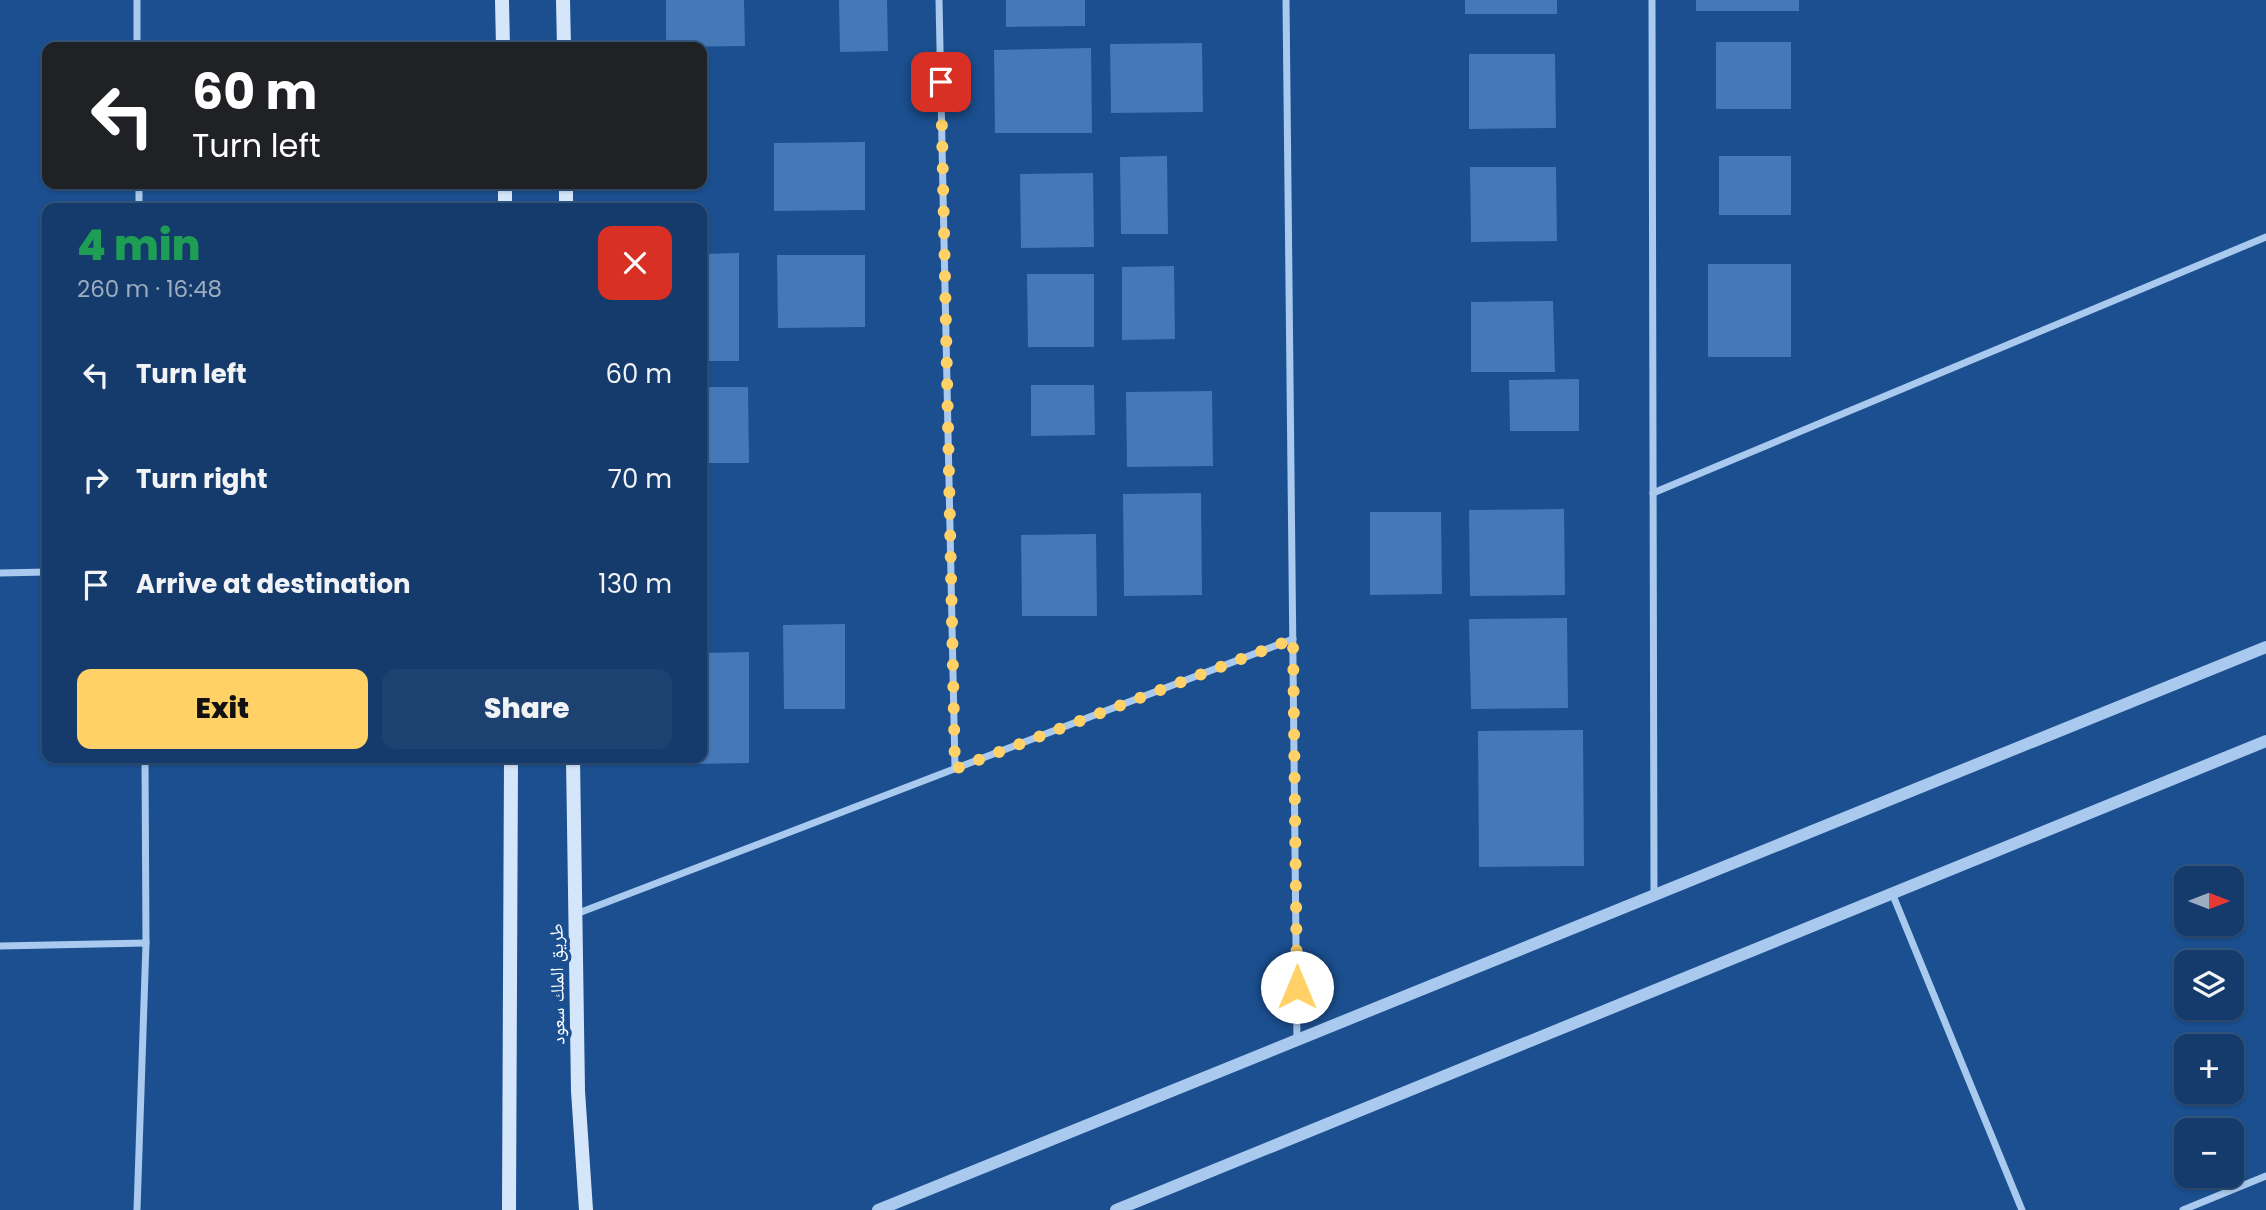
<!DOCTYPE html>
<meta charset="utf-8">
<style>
body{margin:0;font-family:Poppins,"Noto Naskh Arabic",sans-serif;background:#1d4271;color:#f1f3f6;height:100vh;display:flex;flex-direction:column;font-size:26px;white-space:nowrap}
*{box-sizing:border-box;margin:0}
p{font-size:23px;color:#9dadc1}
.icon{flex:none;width:38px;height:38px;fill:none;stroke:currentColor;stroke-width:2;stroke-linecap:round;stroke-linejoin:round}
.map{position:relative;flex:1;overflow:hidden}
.details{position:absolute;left:42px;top:203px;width:665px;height:560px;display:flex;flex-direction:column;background:#143b6b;border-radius:14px;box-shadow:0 2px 5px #0004,0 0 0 2px #33557e}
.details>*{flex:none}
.hud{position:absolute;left:42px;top:42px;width:665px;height:147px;border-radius:14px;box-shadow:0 2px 5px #0004,0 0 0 2px #33557e;background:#202124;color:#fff;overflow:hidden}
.needle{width:46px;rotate:90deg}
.tools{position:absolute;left:2174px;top:866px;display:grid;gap:14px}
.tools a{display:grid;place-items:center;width:70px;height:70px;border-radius:14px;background:#143b6b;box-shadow:0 2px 5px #0004,0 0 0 2px #33557e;font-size:35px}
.pin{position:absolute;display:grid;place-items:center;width:60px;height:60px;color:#fff;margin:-30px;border-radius:14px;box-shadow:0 4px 10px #0006}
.me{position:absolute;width:77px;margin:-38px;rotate:0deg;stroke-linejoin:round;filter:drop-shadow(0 0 5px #0008)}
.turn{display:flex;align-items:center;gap:24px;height:147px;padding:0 35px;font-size:32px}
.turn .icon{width:91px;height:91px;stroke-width:2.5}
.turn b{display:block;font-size:49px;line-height:60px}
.round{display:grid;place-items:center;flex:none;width:74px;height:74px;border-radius:14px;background:#1d4271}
.overview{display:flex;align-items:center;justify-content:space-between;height:119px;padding:0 35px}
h1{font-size:42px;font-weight:800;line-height:52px;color:#1e9e55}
.primary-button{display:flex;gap:14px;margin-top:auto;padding:14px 35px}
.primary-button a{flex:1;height:80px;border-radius:14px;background:#ffd166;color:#111;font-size:28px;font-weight:800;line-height:80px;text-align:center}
.primary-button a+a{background:#1d4271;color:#f1f3f6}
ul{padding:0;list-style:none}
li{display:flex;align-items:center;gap:21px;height:105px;padding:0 35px}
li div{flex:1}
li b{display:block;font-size:26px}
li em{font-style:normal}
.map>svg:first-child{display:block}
.building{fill:#4478b7}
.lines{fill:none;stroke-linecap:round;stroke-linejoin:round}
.minor{stroke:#a9c9ee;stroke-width:7}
.tertiary{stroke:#a9c9ee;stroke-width:12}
.secondary{stroke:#d6e6fa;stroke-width:14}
.route{stroke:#ffd166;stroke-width:12;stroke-dasharray:0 21.6}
.labels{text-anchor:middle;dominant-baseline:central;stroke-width:7;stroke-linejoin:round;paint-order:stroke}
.street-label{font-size:19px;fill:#fff;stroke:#1b4f8f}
</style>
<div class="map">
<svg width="2266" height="1210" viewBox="0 0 2266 1210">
<rect width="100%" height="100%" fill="#1b4f8f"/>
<!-- building -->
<g class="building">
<polygon points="666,0 744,0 745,46 666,47"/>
<polygon points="839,0 887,0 888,51 840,52"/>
<polygon points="1006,0 1085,0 1085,26 1006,27"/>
<rect x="1465" y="0" width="92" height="14"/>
<rect x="1696" y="0" width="103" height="11"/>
<rect x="1716" y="42" width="75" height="67"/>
<polygon points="1202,43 1203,112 1111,113 1110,44"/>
<polygon points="1091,48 1092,133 995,133 994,50"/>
<polygon points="1469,54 1555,54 1556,128 1469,129"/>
<polygon points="865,142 865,210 774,211 774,143"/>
<polygon points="1167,156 1168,234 1121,234 1120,157"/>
<rect x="1719" y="156" width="72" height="59"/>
<polygon points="1470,167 1556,167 1557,241 1471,242"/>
<polygon points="1093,173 1094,247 1021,248 1020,174"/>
<polygon points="739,253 739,361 702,361 702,254"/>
<polygon points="777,255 865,255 865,327 778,328"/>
<rect x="1708" y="264" width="83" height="93"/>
<polygon points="1174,266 1175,339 1122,340 1122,267"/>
<polygon points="1027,274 1094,274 1094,347 1028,347"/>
<polygon points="1553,301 1555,372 1471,372 1471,302"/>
<polygon points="1579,379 1579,431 1510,431 1509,380"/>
<polygon points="1031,385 1094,385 1095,435 1031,436"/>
<polygon points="702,387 748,387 749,463 702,463"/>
<polygon points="1212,391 1213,466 1127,467 1126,392"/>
<polygon points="1201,493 1202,595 1124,596 1123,494"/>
<polygon points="1564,509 1565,595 1470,596 1469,510"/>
<polygon points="1370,512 1441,512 1442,594 1370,595"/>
<polygon points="1096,534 1097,616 1022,616 1021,535"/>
<polygon points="1567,618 1568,708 1471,709 1469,619"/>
<polygon points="845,624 845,709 784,709 783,625"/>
<polygon points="749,652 749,763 688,764 688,758 702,758 702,653"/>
<polygon points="1583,730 1584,866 1479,867 1478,731"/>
</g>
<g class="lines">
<!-- minor -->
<g class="minor">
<polyline points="137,0 137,47"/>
<polyline points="939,0 955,769"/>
<polyline points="1286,0 1297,1040"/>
<polyline points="1652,0 1654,895"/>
<polyline points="139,184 139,208"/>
<polyline points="1653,493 2266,237"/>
<polyline points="0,573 47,572"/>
<polyline points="1892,893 2022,1210"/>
<polyline points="576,914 1293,639"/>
<polyline points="0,946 146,943"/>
<polyline points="137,1210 146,943 145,758"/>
<polyline points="2183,1210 2266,1176"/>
</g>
<!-- tertiary -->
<g class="tertiary">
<polyline points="878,1210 2266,647"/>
<polyline points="1116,1210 2266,741"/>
</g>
<!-- secondary -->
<g class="secondary">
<polyline points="502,0 503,47"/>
<polyline points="563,0 564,47"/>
<polyline points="505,184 505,208"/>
<polyline points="566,184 566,208"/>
<polyline points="573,758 578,1091 586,1210"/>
<polyline points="509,1210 511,758"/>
</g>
</g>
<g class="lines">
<!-- route -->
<polyline class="route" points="941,82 955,769 1293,639 1297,987"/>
</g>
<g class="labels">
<!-- street labels -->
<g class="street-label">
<text transform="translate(557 984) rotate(-91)">طريق الملك سعود</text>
</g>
</g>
</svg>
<div class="tools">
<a><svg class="needle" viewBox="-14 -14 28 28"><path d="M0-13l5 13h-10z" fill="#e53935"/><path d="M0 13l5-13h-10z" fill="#9dadc1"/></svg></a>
<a><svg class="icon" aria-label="layers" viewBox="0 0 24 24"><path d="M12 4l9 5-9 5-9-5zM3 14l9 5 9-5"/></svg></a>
<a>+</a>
<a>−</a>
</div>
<div class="pin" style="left:941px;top:82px;background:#d93025"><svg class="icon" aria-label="arrive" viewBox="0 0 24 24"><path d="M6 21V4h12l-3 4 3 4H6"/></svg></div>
<svg class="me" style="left:1297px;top:987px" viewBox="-20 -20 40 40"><circle r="19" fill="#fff"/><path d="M0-13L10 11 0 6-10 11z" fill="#ffd166"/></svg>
<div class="hud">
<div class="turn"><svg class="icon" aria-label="left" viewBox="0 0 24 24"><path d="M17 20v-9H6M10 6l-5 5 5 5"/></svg><div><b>60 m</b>Turn left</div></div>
</div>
<section class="details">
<div class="overview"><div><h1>4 min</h1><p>260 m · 16:48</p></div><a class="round" style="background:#d93025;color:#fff"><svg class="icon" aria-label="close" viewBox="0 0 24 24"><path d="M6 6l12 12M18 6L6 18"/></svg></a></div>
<ul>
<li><svg class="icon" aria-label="left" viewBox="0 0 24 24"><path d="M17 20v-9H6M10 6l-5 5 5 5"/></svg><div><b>Turn left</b></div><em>60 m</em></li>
<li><svg class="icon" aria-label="right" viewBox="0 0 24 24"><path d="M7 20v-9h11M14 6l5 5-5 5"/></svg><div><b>Turn right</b></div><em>70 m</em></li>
<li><svg class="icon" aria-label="arrive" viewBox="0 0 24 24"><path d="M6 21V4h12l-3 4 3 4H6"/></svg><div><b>Arrive at destination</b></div><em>130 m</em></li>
</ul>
<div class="primary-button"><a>Exit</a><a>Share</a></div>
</section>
</div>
